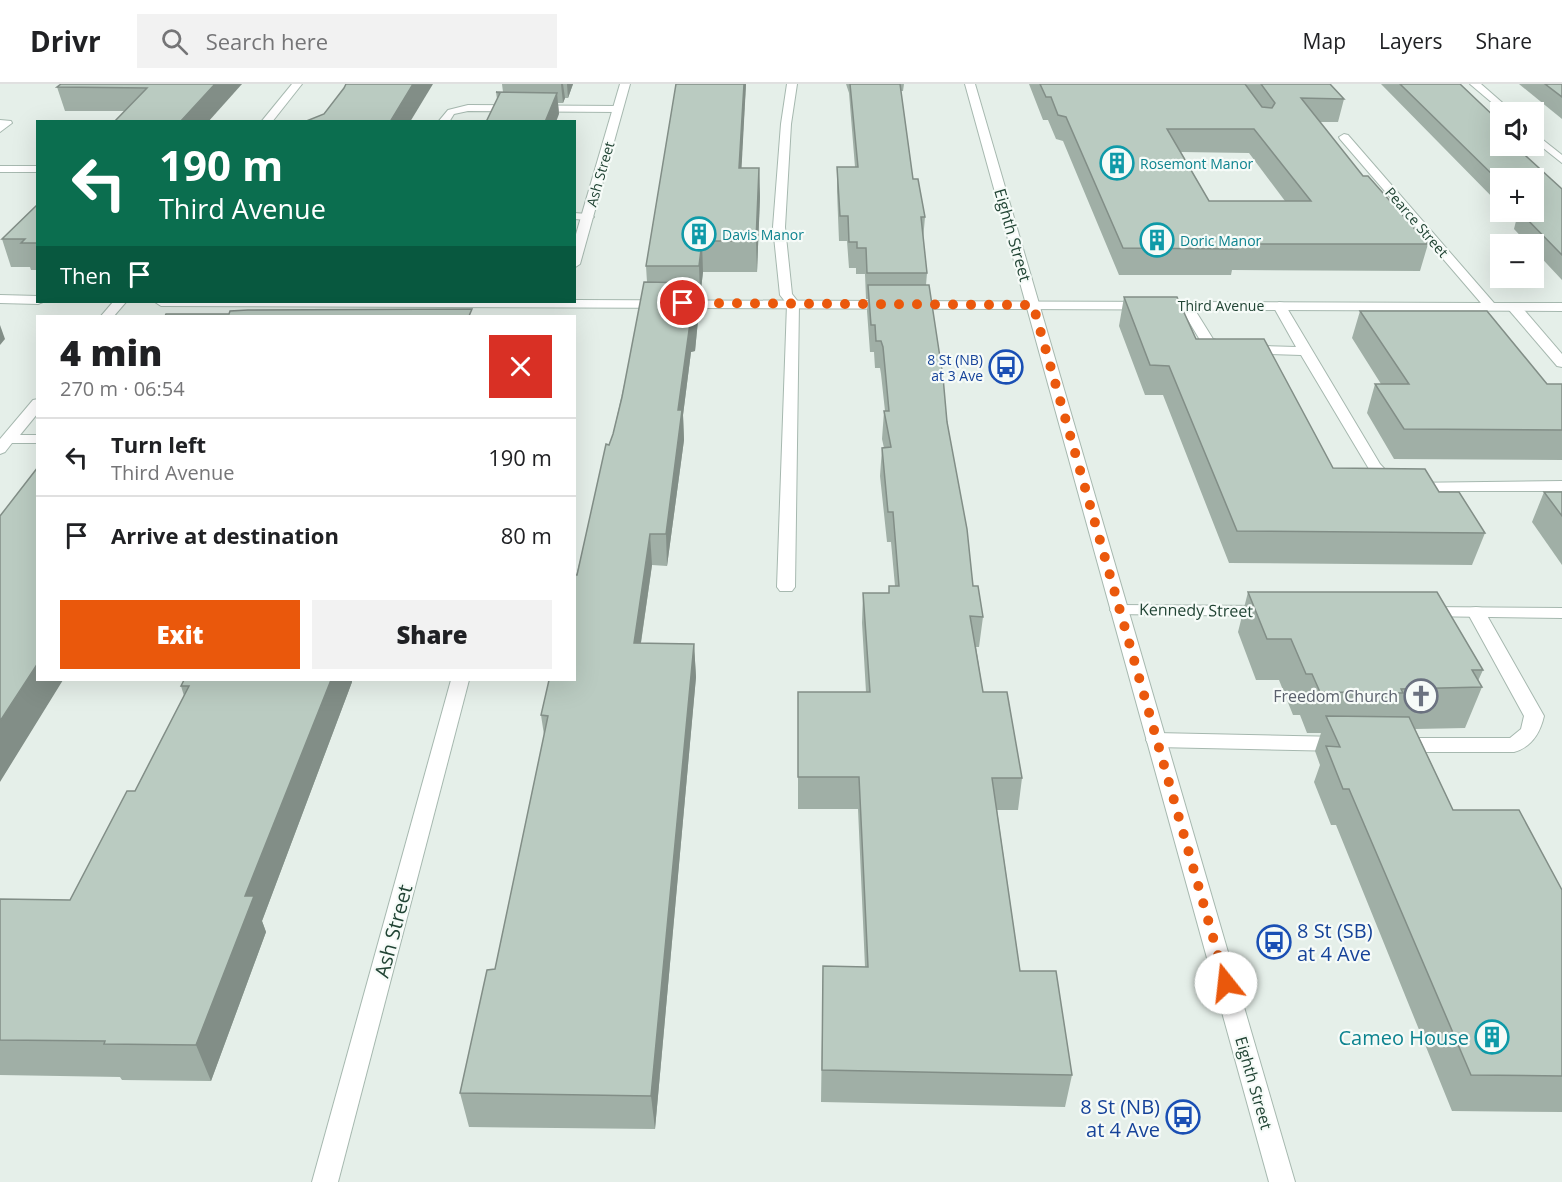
<!DOCTYPE html>
<meta charset="utf-8">
<style>
body{margin:0;font-family:"Open Sans",sans-serif;background:#f2f2f2;color:#202124;height:100vh;display:flex;flex-direction:column;font-size:22px;white-space:nowrap}
*{box-sizing:border-box;margin:0}
p{font-size:20px;color:#757577}
.icon{flex:none;width:33px;height:33px;fill:none;stroke:currentColor;stroke-width:2;stroke-linecap:round;stroke-linejoin:round}
.map{position:relative;flex:1;overflow:hidden}
.sheet{position:absolute;left:36px;top:231px;width:540px;height:366px;display:flex;flex-direction:column;background:#fff;border-radius:0px;box-shadow:0 6px 24px #0002}
.sheet>*{flex:none}
.guide{position:absolute;left:36px;top:36px;width:540px;height:183px;border-radius:0px;box-shadow:0 6px 24px #0002;background:#0b6e4f;color:#fff;overflow:hidden}
.tools{position:absolute;left:1490px;top:18px;display:grid;gap:12px}
.tools a{display:grid;place-items:center;width:54px;height:54px;border-radius:0px;background:#fff;box-shadow:0 6px 24px #0002;font-size:30px}
.pin{position:absolute;display:grid;place-items:center;width:51px;height:51px;color:#fff;margin:-26px;border:3px solid #fff;border-radius:50%;box-shadow:0 2px 6px #0007}
.me{position:absolute;width:66px;margin:-33px;rotate:344deg;stroke-linejoin:round;filter:drop-shadow(0 0 4px #0008)}
.turn{display:flex;align-items:center;gap:21px;height:126px;padding:0 24px;font-size:27px}
.turn .icon{width:78px;height:78px;stroke-width:2.5}
.turn b{display:block;font-size:42px;line-height:51px}
.then{display:flex;align-items:center;height:57px;padding:0 24px;background:#0003;gap:12px;font-size:22px}
.round{display:grid;place-items:center;flex:none;width:63px;height:63px;border-radius:0px;background:#f2f2f2}
.head{display:flex;align-items:center;justify-content:space-between;height:102px;padding:0 24px}
h1{font-size:36px;font-weight:800;line-height:45px}
.cta{display:flex;gap:12px;margin-top:auto;padding:12px 24px}
.cta a{flex:1;height:69px;border-radius:0px;background:#ea580c;color:#fff;font-size:24px;font-weight:800;line-height:69px;text-align:center}
.cta a+a{background:#f2f2f2;color:#202124}
ul{padding:0;list-style:none}
li{display:flex;align-items:center;gap:18px;height:78px;padding:0 24px;border-top:2px solid #e0e0e0}
li div{flex:1}
li b{display:block;font-size:22px}
li em{font-style:normal}
header{display:flex;align-items:center;gap:36px;box-sizing:border-box;height:84px;padding:0 30px;background:#fff;border-bottom:2px solid #e0e0e0}
header strong{font-size:28px}
nav{display:flex;gap:33px;margin-inline-start:auto;font-size:21px}
.search{width:420px;height:54px;background:#f2f2f2;display:flex;align-items:center;gap:15px;box-sizing:border-box;padding:0 21px;border-radius:0px;color:#757577;font-size:22px}
.map>svg:first-child{display:block}
.lines{fill:none;stroke-linecap:round;stroke-linejoin:round}
.service-casing{stroke:#a6b8af;stroke-width:2}
.minor-casing{stroke:#a6b8af;stroke-width:2}
.tertiary-casing{stroke:#a6b8af;stroke-width:2}
.service{fill:#fff;fill-rule:evenodd}
.minor{fill:#fff;fill-rule:evenodd}
.tertiary{fill:#fff;fill-rule:evenodd}
.wall{fill:#a0afa6;fill-rule:evenodd}
.shaded-wall{fill:#828e87}
.building{fill:#bacbc1;stroke:#828e87;stroke-width:1.5;fill-rule:evenodd}
.route{stroke:#ea580c;stroke-width:10;stroke-dasharray:0 18}
.labels{text-anchor:middle;dominant-baseline:central;stroke-width:4.5;stroke-linejoin:round;paint-order:stroke}
.far-culture-label{font-size:14px;fill:#0d838f;stroke:#f6fbf8;text-anchor:start}
.far-street-label{font-size:14px;fill:#214434;stroke:#f6fbf8}
.far-transit-label{font-size:14px;fill:#164399;stroke:#f6fbf8;text-anchor:end}
.street-label{font-size:16px;fill:#214434;stroke:#f6fbf8}
.worship-label{font-size:16px;fill:#5b616d;stroke:#f6fbf8;text-anchor:end}
.near-transit-label{font-size:20px;fill:#164399;stroke:#f6fbf8;text-anchor:start}
.near-street-label{font-size:20px;fill:#214434;stroke:#f6fbf8}
.near-culture-label{font-size:20px;fill:#0d838f;stroke:#f6fbf8;text-anchor:end}
</style>
<header>
<strong>Drivr</strong>
<div class="search"><svg class="icon" aria-label="search" viewBox="0 0 24 24"><circle cx="10" cy="10" r="6"/><path d="M15 15l6 6"/></svg>Search here</div>
<nav><a>Map</a><a>Layers</a><a>Share</a></nav>
</header>
<div class="map">
<svg width="1562" height="1098" viewBox="0 0 1562 1098">
<rect width="100%" height="100%" fill="#e5efe9"/>
<g class="lines">
<!-- service casing -->
<g class="service-casing">
<g id="service">
<polygon points="787,0 797,0 791,40 785,143 792,210 799,219 795,503 792,507 780,507 777,503 787,220 780,211 773,143 781,40"/>
<polygon points="468,21 618,22 623,25 618,28 468,27 454,30 449,38 438,38 448,26"/>
<polygon points="0,36 11,37 12,39 0,48"/>
<rect x="0" y="82" width="38" height="6"/>
<polygon points="574,129 588,130 594,133 588,136 574,135"/>
<polygon points="1185,217 1190,218 1213,255 1232,261 1296,263 1273,222 1279,218 1284,219 1380,380 1393,394 1404,399 1562,397 1562,407 1395,407 1381,400 1369,385 1301,271 1231,269 1203,261 1179,221"/>
<polygon points="1514,219 1519,220 1562,270 1562,283 1557,282 1509,226 1508,223 1509,220"/>
<path d="M1476,523L1482,524L1485,528L1544,632C1540,649 1532,663 1514,668H1399L1392,666L1389,661L1392,656L1399,654H1510L1521,645L1524,632L1467,528L1470,524Z"/>
<polygon points="1156,649 1341,653 1348,655 1351,660 1348,665 1341,667 1156,663 1149,661 1146,656 1149,651"/>
</g>
</g>
<!-- minor casing -->
<g class="minor-casing">
<g id="minor">
<polygon points="292,0 302,0 272,38 261,38"/>
<polygon points="620,0 630,0 580,180 574,184 574,157"/>
<polygon points="1470,0 1481,0 1513,28 1503,28"/>
<polygon points="1533,48 1562,71 1562,79 1533,56"/>
<polygon points="1344,50 1348,51 1494,219 1562,219 1562,227 161,222 155,218 574,218 574,216 1481,219 1340,55 1339,53"/>
<polygon points="0,211 38,212 38,218 43,218 38,220 0,219"/>
<polygon points="113,218 126,218 114,232 101,232"/>
<polygon points="38,315 38,329 20,351 38,351 38,359 12,359 5,368 0,370 0,355 33,316"/>
<polygon points="1119,521 1266,522 1272,523 1275,527 1272,531 1266,532 1113,530 1110,526 1113,522"/>
<polygon points="1426,523 1562,524 1562,534 1420,532 1417,528 1420,524"/>
<polygon points="451,596 469,596 338,1098 312,1098"/>
</g>
</g>
<!-- tertiary casing -->
<g class="tertiary-casing">
<polygon id="tertiary" points="965,0 975,0 1295,1098 1269,1098"/>
</g>
<!-- service -->
<use href="#service" class="service"/>
<!-- minor -->
<use href="#minor" class="minor"/>
<!-- tertiary -->
<use href="#tertiary" class="tertiary"/>
</g>
<!-- wall -->
<g class="wall">
<polygon points="242,0 124,27 65,27 57,3"/>
<polygon points="502,0 573,0 568,14 565,14 563,19 558,19 559,30 497,15 496,8 503,8"/>
<polygon points="676,0 746,0 741,84 759,84 760,113 757,188 703,188 700,214 698,214 699,226 695,267 691,268 683,331 684,356 667,482 652,481 641,559 694,560 696,593 655,1045 469,1043 460,1009 495,885 544,651 541,631 609,361 613,350 647,198 646,182"/>
<polygon points="846,0 904,0 903,7 901,7 913,95 925,133 923,156 927,189 926,201 973,502 983,533 979,563 976,563 983,608 1022,694 1018,726 997,726 1020,887 1072,991 1065,1023 821,1018 823,882 865,883 858,725 798,725 798,608 866,608 862,539 863,509 889,509 889,502 895,502 891,458 887,458 880,392 882,364 884,364 882,355 884,327 885,327 881,290 880,284 875,284 874,268 870,268 867,227 868,215 866,215 865,190 856,190 856,184 849,184 847,157 839,157 837,107 837,83 855,83 849,9"/>
<path d="M1029,0H1330L1344,15L1338,38H1320L1363,92L1428,160L1420,187L1232,186L1231,191H1119L1063,57L1056,55L1048,36H1043ZM1181,68L1249,69L1285,117H1209Z"/>
<polygon points="1381,0 1460,0 1500,62 1562,105 1562,196 1533,165 1533,160 1528,160 1514,145 1516,137 1507,128 1533,128 1500,94 1500,121"/>
<polygon points="1519,0 1562,0 1562,35"/>
<polygon points="38,120 38,186 31,186 30,183 11,183 2,155"/>
<polygon points="1124,213 1196,255 1333,384 1439,408 1485,449 1472,481 1229,479 1163,311 1145,311 1119,242"/>
<polygon points="1360,227 1547,300 1562,300 1562,376 1394,375 1367,329 1375,300 1381,300 1352,254"/>
<polygon points="1544,408 1562,408 1562,481 1532,438"/>
<polygon points="1248,508 1483,586 1478,597 1482,603 1465,644 1415,645 1453,726 1562,806 1562,1028 1452,1027 1336,741 1331,741 1314,698 1320,681 1315,667 1321,649 1307,649 1300,631 1293,631 1279,596 1256,596 1238,548"/>
<polygon points="184,596 352,596 352,598 262,837 266,848 211,997 122,996 120,993 0,991 0,815 70,816 135,707 184,612 181,602"/>
</g>
<!-- shaded-wall -->
<g class="shaded-wall">
<polygon points="215,0 242,0 208,38 180,38"/>
<polygon points="413,0 433,0 410,38 390,38"/>
<polygon points="561,0 563,0 565,14 563,19"/>
<polygon points="567,0 573,0 568,14"/>
<polygon points="744,0 746,0 740,113 739,84"/>
<polygon points="557,9 559,30 556,38 545,38"/>
<polygon points="759,84 760,113 757,188 756,157"/>
<polygon points="702,157 703,188 700,214 699,182"/>
<polygon points="698,199 699,226 695,267 691,268 683,331 684,356 667,482 666,450 678,326 690,239"/>
<polygon points="0,241 5,255 0,261"/>
<polygon points="650,450 652,481 636,592 634,559"/>
<polygon points="694,560 696,593 655,1045 651,1012"/>
<polygon points="38,579 38,596 63,596 0,698 0,637"/>
<polygon points="331,596 352,596 352,598 262,837 266,848 211,997 196,961 245,812"/>
</g>
<!-- building -->
<g class="building">
<polygon points="61,0 215,0 180,38 114,38 147,4 57,3"/>
<polygon points="346,0 413,0 390,38 304,38 324,30 344,4"/>
<polygon points="676,0 744,0 739,84 759,84 756,157 702,157 699,182 646,182"/>
<polygon points="850,0 900,0 913,95 918,95 925,133 921,133 927,189 867,189 866,164 857,164 857,158 849,158 848,132 840,132 837,83 858,83"/>
<path d="M1040,0H1245L1262,23L1272,24L1275,19L1261,0H1330L1344,15L1301,14L1363,92H1368L1428,160H1234L1237,165L1123,164L1066,33L1058,31L1051,13H1046ZM1167,45H1254L1311,117H1209Z"/>
<polygon points="1400,0 1460,0 1500,38 1500,62 1515,62 1562,105 1562,171 1520,128 1533,128 1533,94 1500,94 1500,98"/>
<polygon points="1545,0 1562,0 1562,13"/>
<polygon points="496,8 557,9 545,38 486,38 500,9"/>
<polygon points="38,120 38,159 21,159 25,155 2,155"/>
<polygon points="644,198 698,199 693,238 690,239 678,326 682,326 666,450 650,450 634,559 694,560 651,1012 460,1009 487,886 495,885 548,632 541,631 549,596 574,596 574,491 577,491 606,360 609,361 613,350 622,313"/>
<polygon points="868,201 929,201 943,293 947,338 967,445 973,502 978,502 983,533 970,532 983,608 1007,608 1022,694 992,694 1020,887 1056,887 1072,991 822,986 823,882 868,883 859,693 798,693 798,608 870,608 863,509 889,509 889,502 899,502 893,428 888,428 882,364 891,363 884,327 889,327 883,263 881,257 876,257 875,241 871,241"/>
<polygon points="1124,213 1177,213 1196,255 1264,255 1333,384 1425,385 1439,408 1459,408 1485,449 1237,447 1169,282 1150,281"/>
<polygon points="472,225 469,232 165,232 166,230 229,230 230,227 248,226"/>
<polygon points="1360,227 1487,227 1547,300 1562,300 1562,346 1404,345 1375,300 1409,300"/>
<polygon points="38,383 38,579 0,637 0,432"/>
<polygon points="1544,408 1562,408 1562,432"/>
<polygon points="1248,508 1437,508 1483,586 1472,586 1482,603 1401,605 1403,609 1320,608 1312,590 1306,590 1291,555 1267,555"/>
<polygon points="184,596 331,596 245,812 254,812 196,961 104,960 105,957 0,956 0,815 70,816 127,707 135,707 189,602 181,602"/>
<polygon points="1326,632 1409,633 1453,726 1519,726 1562,806 1562,992 1471,991 1349,705 1343,705 1326,662 1340,663"/>
</g>
<g class="lines">
<!-- route -->
<polyline class="route" points="683,219 1033,221 1226,899"/>
</g>
<!-- icons -->
<defs>
<g id="building-ring" transform="scale(1.725)"><circle r="9.5" fill="#f6fbf8" stroke="#0f9aa8" stroke-width="1.5"/><path d="M-4-6H4V6H1V3H-1V6H-4ZM-2.5-4.3h1.7v1.8h-1.7ZM.8-4.3h1.7v1.8H.8ZM-2.5-1h1.7V.8h-1.7ZM.8-1h1.7V.8H.8Z" fill="#0f9aa8"/></g>
<g id="bus-ring" transform="scale(1.725)"><circle r="9.5" fill="#f6fbf8" stroke="#1a4fb4" stroke-width="1.5"/><path d="M-5-6H5V4H4V6H2V4H-2V6H-4V4H-5ZM-3.5-4V0h7V-4ZM-3.5 1.2v1.5H-2V1.2ZM2 1.2v1.5H3.5V1.2Z" fill="#1a4fb4"/></g>
<g id="church-ring" transform="scale(1.725)"><circle r="9.5" fill="#f6fbf8" stroke="#6b7280" stroke-width="1.5"/><path d="M-1.2-6h2.4v3.5h3.3v2.4h-3.3V6h-2.4V-.1h-3.3v-2.4h3.3Z" fill="#6b7280"/></g>
</defs>
<g fill-rule="evenodd">
<use href="#building-ring" x="1117" y="79"/>
<use href="#building-ring" x="699" y="150"/>
<use href="#building-ring" x="1157" y="156"/>
<use href="#bus-ring" x="1006" y="283"/>
<use href="#church-ring" x="1421" y="612"/>
<use href="#bus-ring" x="1274" y="858"/>
<use href="#building-ring" x="1492" y="953"/>
<use href="#bus-ring" x="1183" y="1033"/>
</g>
<g class="labels">
<!-- far-culture labels -->
<g class="far-culture-label">
<text x="1140" y="79">Rosemont Manor</text>
<text x="722" y="150">Davis Manor</text>
<text x="1180" y="156">Doric Manor</text>
</g>
<!-- far-street labels -->
<g class="far-street-label">
<text transform="translate(600 90) rotate(-74)">Ash Street</text>
<text transform="translate(1417 138) rotate(49)">Pearce Street</text>
<text x="1221" y="221">Third Avenue</text>
</g>
<!-- far-transit labels -->
<g class="far-transit-label">
<text x="983" y="275">8 St (NB)<tspan x="983" dy="16">at 3 Ave</tspan></text>
</g>
<!-- street labels -->
<g class="street-label">
<text transform="translate(1013 151) rotate(74)">Eighth Street</text>
<text transform="translate(1196 526) rotate(1)">Kennedy Street</text>
<text transform="translate(1254 999) rotate(74)">Eighth Street</text>
</g>
<!-- worship labels -->
<g class="worship-label">
<text x="1398" y="612">Freedom Church</text>
</g>
<!-- near-transit labels -->
<g class="near-transit-label">
<text x="1297" y="846">8 St (SB)<tspan x="1297" dy="23">at 4 Ave</tspan></text>
<text x="1160" y="1022" text-anchor="end">8 St (NB)<tspan x="1160" dy="23">at 4 Ave</tspan></text>
</g>
<!-- near-street labels -->
<g class="near-street-label">
<text transform="translate(393 847) rotate(-75)">Ash Street</text>
</g>
<!-- near-culture labels -->
<g class="near-culture-label">
<text x="1469" y="953">Cameo House</text>
</g>
</g>
</svg>
<div class="tools">
<a><svg class="icon" aria-label="sound" viewBox="0 0 24 24"><path d="M4 9h4l5-4v14l-5-4H4zM17 9q2 3 0 6"/></svg></a>
<a>+</a>
<a>−</a>
</div>
<div class="pin" style="left:683px;top:219px;background:#d93025"><svg class="icon" aria-label="arrive" viewBox="0 0 24 24"><path d="M6 21V4h12l-3 4 3 4H6"/></svg></div>
<svg class="me" style="left:1226px;top:899px" viewBox="-20 -20 40 40"><circle r="19" fill="#fff"/><path d="M0-13L10 11 0 6-10 11z" fill="#ea580c"/></svg>
<div class="guide">
<div class="turn"><svg class="icon" aria-label="left" viewBox="0 0 24 24"><path d="M17 20v-9H6M10 6l-5 5 5 5"/></svg><div><b>190 m</b>Third Avenue</div></div>
<div class="then">Then<svg class="icon" aria-label="arrive" viewBox="0 0 24 24"><path d="M6 21V4h12l-3 4 3 4H6"/></svg></div>
</div>
<section class="sheet">
<div class="head"><div><h1>4 min</h1><p>270 m · 06:54</p></div><a class="round" style="background:#d93025;color:#fff"><svg class="icon" aria-label="close" viewBox="0 0 24 24"><path d="M6 6l12 12M18 6L6 18"/></svg></a></div>
<ul>
<li><svg class="icon" aria-label="left" viewBox="0 0 24 24"><path d="M17 20v-9H6M10 6l-5 5 5 5"/></svg><div><b>Turn left</b><p>Third Avenue</p></div><em>190 m</em></li>
<li><svg class="icon" aria-label="arrive" viewBox="0 0 24 24"><path d="M6 21V4h12l-3 4 3 4H6"/></svg><div><b>Arrive at destination</b></div><em>80 m</em></li>
</ul>
<div class="cta"><a>Exit</a><a>Share</a></div>
</section>
</div>
